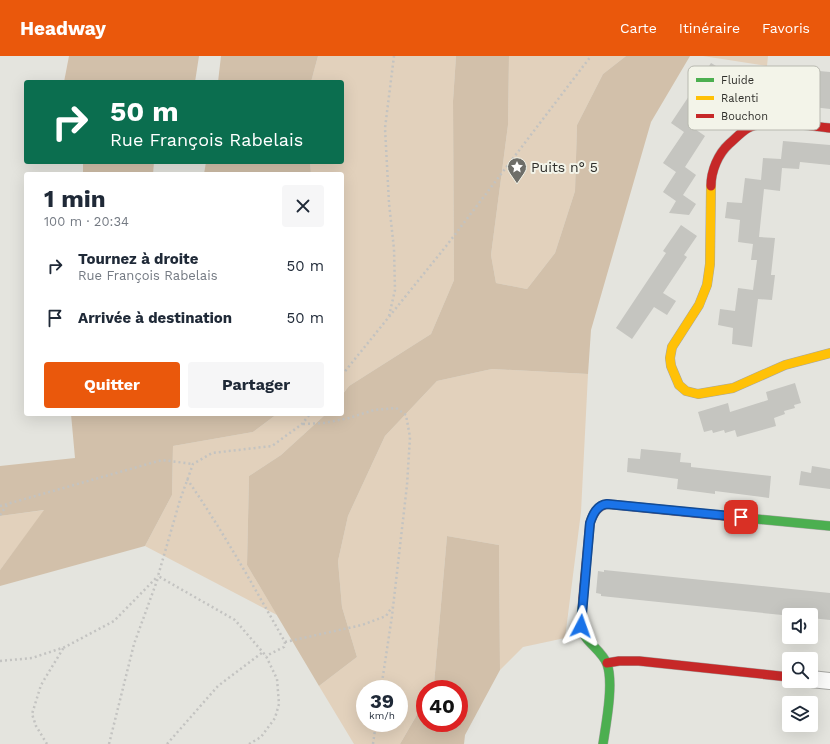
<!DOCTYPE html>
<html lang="fr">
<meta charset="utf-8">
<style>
body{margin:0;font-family:"Work Sans",sans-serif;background:#f6f6f7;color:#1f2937;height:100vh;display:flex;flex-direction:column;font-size:15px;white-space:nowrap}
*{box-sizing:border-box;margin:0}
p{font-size:13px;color:#747a83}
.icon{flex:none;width:22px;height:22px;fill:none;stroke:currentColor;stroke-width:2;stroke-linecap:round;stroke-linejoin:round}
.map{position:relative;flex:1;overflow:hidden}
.details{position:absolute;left:24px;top:116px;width:320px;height:244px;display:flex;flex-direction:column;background:#fff;border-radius:4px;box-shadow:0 4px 16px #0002}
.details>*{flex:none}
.top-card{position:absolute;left:24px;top:24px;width:320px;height:84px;border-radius:4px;box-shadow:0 4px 16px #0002;background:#0b6e4f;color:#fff;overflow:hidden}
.fabs{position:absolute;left:782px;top:552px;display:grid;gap:8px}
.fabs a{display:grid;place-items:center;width:36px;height:36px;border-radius:4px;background:#fff;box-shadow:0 4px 16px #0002;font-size:20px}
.speed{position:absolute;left:356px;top:624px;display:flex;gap:8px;font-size:20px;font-weight:700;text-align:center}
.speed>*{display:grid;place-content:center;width:52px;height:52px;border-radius:50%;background:#fff;box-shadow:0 4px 16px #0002;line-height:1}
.speed small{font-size:10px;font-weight:400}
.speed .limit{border:6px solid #d22;background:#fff;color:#111}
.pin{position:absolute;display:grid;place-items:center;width:34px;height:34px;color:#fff;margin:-17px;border-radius:8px;box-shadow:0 2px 6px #0006}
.me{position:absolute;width:44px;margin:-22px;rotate:4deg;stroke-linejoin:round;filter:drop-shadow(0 0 3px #0008)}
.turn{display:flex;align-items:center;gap:14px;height:84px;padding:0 20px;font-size:18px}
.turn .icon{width:52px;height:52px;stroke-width:2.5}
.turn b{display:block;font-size:28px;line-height:34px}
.round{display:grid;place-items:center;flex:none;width:42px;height:42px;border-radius:4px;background:#f6f6f7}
.headline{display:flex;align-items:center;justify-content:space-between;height:68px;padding:0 20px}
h1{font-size:24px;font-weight:700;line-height:30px}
.primary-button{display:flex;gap:8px;margin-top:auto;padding:8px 20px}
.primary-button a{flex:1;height:46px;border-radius:4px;background:#ea580c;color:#fff;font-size:16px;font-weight:700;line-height:46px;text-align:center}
.primary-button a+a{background:#f6f6f7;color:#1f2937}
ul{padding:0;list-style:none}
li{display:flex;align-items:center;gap:12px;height:52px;padding:0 20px}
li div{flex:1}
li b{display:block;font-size:15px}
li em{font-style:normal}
header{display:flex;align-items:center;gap:24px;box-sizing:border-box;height:56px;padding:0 20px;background:#ea580c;color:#fff}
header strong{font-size:19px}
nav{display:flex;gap:22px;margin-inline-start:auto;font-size:14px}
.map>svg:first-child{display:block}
.green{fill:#e2d1bc;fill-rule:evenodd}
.forest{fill:#d2c0aa}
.building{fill:#c5c5c0}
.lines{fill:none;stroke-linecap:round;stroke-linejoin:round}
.street-casing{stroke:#a6a6a2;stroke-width:18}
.fast-casing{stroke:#a6a6a2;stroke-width:10}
.slow-casing{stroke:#a6a6a2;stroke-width:10}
.jam-casing{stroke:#a6a6a2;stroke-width:10}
.path{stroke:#c3c3c1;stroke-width:2.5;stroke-dasharray:2 3;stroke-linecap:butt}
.street{stroke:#fbfbfa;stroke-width:16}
.fast{stroke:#4caf50;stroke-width:9}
.slow{stroke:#ffc107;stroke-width:9}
.jam{stroke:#c62828;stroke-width:9}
.route-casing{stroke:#114b97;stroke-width:10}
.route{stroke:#1a73e8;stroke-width:7}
.labels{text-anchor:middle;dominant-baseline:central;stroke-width:4;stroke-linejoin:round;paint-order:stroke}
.poi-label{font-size:14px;fill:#2e2e2a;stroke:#f3f4e9;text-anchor:start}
.key{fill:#f3f4e9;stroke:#b8b9b0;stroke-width:1}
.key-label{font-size:11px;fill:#2e2e2a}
</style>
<header>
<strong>Headway</strong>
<nav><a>Carte</a><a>Itinéraire</a><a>Favoris</a></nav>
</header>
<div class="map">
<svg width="830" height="688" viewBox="0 0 830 688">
<rect width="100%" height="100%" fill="#e4e4de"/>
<!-- green -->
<g class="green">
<polygon points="318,0 456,0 453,45 454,224 431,278 349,330 342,339 342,281 343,279 342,268 342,118 311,118 310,106 342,106 342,26 311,26"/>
<polygon points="509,0 626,0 603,18 577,69 575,135 555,197 527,233 496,227 491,199 508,69"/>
<polygon points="703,0 768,0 767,10"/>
<path d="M492,313L588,318L581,456L565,582L523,591L500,614L499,489L447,480L434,628L432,633H425V645L400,688H354L319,630L357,601L342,551L338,505L348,460L385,380L437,325ZM365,633H399V667H365Z"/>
<polygon points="277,358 326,358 281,399 249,420 247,509 277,559 145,490 172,439 173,390 253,376"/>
<polygon points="45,454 0,514 0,460"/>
</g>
<!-- forest -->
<g class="forest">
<polygon points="69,0 199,0 195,26 64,26"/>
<polygon points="221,0 318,0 311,26 218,26"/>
<polygon points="456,0 509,0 508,69 491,199 496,227 527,233 555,197 575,135 577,69 603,18 626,0 690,0 651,66 591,274 588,318 492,313 437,325 385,380 348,460 338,505 342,551 357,601 319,630 247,509 249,420 281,399 326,358 342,358 342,339 349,330 431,278 454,224 453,45"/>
<polygon points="83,106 154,106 153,118 83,118"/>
<polygon points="206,106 310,106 311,118 204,118"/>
<polygon points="71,358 277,358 253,376 173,390 172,439 145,490 0,530 0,514 44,454 0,460 0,410 75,402"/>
<polygon points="447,480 499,489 500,614 465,679 464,688 400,688 425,645 425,667 459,667 459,633 432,633 434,628"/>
</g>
<!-- building -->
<g class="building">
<polygon points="711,7 728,17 719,31 732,39 723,53 710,45 692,71 705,80 685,111 696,119 683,139 696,148 689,159 669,157 676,145 663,136 676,116 663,107 684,76 671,67"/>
<polygon points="776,11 830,16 830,53 787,48 789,33 773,31"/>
<polygon points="783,85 830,89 830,109 800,106 799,113 782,112 780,135 764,133 759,181 775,182 771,219 775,219 772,244 758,243 752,291 732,288 733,272 718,269 720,253 735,255 738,232 753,234 757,204 751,204 753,188 738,186 740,164 725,162 727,146 742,147 745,122 761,124 763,102 781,103"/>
<polygon points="681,169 697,180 684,199 687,201 663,237 676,245 667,259 654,251 632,283 616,272 666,197 663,195"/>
<polygon points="795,327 801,347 794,349 795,352 784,355 785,358 774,362 776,370 737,381 735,374 725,377 724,374 713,377 712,374 704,376 698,356 728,347 730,356 768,344 766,336"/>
<polygon points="641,393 681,397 680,406 691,407 691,411 771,420 769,442 715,435 715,438 677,433 678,423 627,416 628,402 640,403"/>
<polygon points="812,410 830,413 830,433 799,429 801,415 811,417"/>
<polygon points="604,514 830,537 830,564 811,562 811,559 782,559 601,540 601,538 596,537 598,515 604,516"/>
</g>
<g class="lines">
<!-- street casing -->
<g class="street-casing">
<polyline id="street" points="811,623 830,625"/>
</g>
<!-- fast casing -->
<g class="fast-casing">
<g id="fast">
<polyline points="745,462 830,470"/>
<path d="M583,543C583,551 580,562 581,571C584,586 602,594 607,608C614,627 606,668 603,688"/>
</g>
</g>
<!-- slow casing -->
<g class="slow-casing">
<polyline id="slow" points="711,130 710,208 707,229 699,249 672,291 670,302 671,310 679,329 686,335 698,338 733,332 785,309 830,297"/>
</g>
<!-- jam casing -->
<g class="jam-casing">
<g id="jam">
<path d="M711,130C711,115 718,98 729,88C735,83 741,76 748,72C767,62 808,70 830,72"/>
<path d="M583,543L590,467C593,458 597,450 607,448L745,462"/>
<polyline points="607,607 619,605 639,605 789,621"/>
</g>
</g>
<!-- path -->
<g class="path">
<polyline points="389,260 395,234 394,193 389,147 385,72 394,0"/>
<polyline points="342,319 447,189 591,0"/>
<polyline points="303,368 324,367 349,362 374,354 396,352 406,359 410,381 407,429 392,560 381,633"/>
<path d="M187,423C223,475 254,531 285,586L284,591L266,600"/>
<polyline points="0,450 162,404 193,408"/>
<polyline points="0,459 7,449"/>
<polyline points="285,586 362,569 386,560 392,551"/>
<polyline points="0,605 32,602 65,591 114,565 158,520"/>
<polyline points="47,688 36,670 32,658 41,629 64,591"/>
<polyline points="109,688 134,588 158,522"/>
<polyline points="167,688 218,630 263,596"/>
<polyline points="249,688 261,681 275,662 279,648 277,623 266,600 235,564 158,520 180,444 193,408 212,397 272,390 302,368 310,358"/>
<polyline points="373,688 376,667"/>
</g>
<!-- street -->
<use href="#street" class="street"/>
<!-- fast -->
<use href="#fast" class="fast"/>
<!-- slow -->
<use href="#slow" class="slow"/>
<!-- jam -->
<use href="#jam" class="jam"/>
</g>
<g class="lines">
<!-- route casing -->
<g class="route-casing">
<path id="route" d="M581,570L590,467C593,458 597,449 607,448L741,461"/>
</g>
<!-- route -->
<use href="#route" class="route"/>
</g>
<!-- icons -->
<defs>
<g id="sight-pin" transform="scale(1)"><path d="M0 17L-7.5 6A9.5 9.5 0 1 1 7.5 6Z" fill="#6e6e69" stroke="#f3f4e9"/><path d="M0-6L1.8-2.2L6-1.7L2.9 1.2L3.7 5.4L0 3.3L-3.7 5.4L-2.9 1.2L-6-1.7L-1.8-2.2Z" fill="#fff"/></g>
</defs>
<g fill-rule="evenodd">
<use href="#sight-pin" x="517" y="111"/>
</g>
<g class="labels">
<!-- poi labels -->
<g class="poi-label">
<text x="531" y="111">Puits n° 5</text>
</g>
</g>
<!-- legend -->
<rect x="688" y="10" width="132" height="64" rx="6" class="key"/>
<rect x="696" y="22" width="18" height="4" fill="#4caf50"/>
<rect x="696" y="40" width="18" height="4" fill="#ffc107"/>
<rect x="696" y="58" width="18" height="4" fill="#c62828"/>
<g class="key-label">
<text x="721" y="28">Fluide</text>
<text x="721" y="46">Ralenti</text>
<text x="721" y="64">Bouchon</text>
</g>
</svg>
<div class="fabs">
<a><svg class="icon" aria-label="sound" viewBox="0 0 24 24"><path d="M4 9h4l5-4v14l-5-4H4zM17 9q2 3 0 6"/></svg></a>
<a><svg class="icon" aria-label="search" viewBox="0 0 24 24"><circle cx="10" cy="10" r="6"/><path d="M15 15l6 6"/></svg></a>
<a><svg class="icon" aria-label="layers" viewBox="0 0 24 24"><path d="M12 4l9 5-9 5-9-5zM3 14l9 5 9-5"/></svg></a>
</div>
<div class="speed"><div>39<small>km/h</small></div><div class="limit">40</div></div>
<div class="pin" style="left:741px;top:461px;background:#d93025"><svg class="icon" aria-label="arrive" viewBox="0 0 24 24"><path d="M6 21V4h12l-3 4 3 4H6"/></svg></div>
<svg class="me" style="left:581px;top:570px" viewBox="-20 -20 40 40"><path d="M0-17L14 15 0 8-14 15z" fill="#1a73e8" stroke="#fff" stroke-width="4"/></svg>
<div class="top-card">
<div class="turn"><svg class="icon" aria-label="right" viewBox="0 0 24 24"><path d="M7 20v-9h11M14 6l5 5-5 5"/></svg><div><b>50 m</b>Rue François Rabelais</div></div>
</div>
<section class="details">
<div class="headline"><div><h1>1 min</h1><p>100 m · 20:34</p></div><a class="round"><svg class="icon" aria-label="close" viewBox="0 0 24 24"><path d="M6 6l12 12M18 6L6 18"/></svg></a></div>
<ul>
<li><svg class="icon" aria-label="right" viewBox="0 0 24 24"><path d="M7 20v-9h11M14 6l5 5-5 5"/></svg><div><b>Tournez à droite</b><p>Rue François Rabelais</p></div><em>50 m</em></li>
<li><svg class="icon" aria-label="arrive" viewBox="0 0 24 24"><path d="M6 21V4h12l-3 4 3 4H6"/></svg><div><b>Arrivée à destination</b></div><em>50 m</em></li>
</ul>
<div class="primary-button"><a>Quitter</a><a>Partager</a></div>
</section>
</div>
